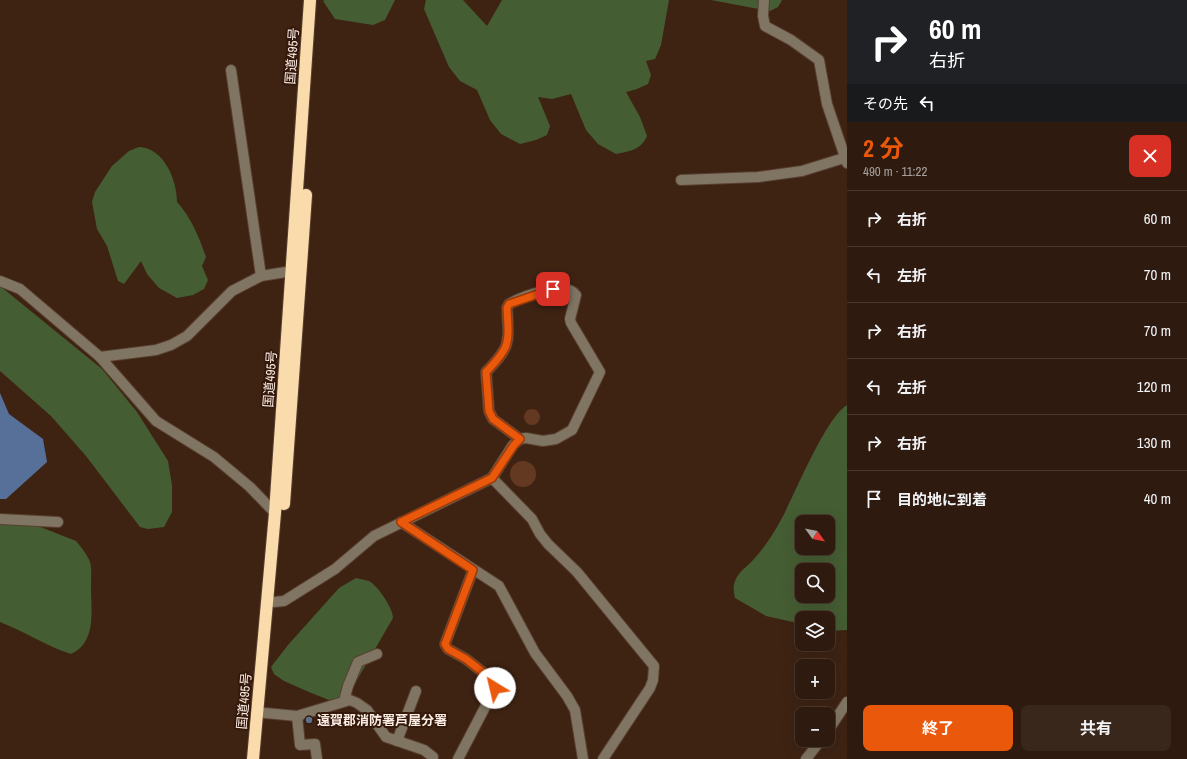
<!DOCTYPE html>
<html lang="ja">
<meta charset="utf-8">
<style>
body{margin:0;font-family:"Archivo Narrow","Noto Sans JP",sans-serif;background:#3a271c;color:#f1f3f6;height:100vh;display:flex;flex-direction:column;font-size:15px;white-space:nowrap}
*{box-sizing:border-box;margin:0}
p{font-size:13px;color:#a7a19e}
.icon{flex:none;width:22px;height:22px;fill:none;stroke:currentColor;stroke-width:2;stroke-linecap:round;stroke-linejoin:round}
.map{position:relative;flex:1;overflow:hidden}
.details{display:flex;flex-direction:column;background:#2e1a0e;width:340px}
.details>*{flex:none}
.top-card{background:#202124;color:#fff;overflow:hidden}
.needle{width:26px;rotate:123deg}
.buttons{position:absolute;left:795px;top:515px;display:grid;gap:8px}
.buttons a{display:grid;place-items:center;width:40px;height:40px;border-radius:8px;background:#2e1a0e;box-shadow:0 4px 16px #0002,0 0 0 1px #49382e;font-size:20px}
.pin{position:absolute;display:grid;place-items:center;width:34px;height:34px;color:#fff;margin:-17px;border-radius:8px;box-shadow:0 2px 6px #0006}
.me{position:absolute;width:44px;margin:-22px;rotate:324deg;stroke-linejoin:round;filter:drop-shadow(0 0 3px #0008)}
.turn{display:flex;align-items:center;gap:14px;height:84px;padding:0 16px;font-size:18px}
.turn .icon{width:52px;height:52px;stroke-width:2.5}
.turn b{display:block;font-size:28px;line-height:34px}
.then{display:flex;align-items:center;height:38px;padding:0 16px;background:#0003;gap:8px;font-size:15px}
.round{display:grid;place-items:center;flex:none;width:42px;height:42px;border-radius:8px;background:#3a271c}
.head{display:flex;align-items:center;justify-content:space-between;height:68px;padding:0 16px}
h1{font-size:24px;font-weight:700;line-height:30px;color:#ea580c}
.button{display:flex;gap:8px;margin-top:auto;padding:8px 16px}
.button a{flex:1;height:46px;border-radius:8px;background:#ea580c;color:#fff;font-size:16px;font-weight:700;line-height:46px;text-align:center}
.button a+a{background:#3a271c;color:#f1f3f6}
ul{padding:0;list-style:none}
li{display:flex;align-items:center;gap:12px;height:56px;padding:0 16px;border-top:1px solid #49382e}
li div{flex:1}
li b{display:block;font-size:15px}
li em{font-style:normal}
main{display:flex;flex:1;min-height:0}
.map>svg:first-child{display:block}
.forest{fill:#455d33;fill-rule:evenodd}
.water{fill:#567099}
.building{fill:#643922}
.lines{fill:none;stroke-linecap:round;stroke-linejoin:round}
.minor-casing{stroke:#593f30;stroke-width:12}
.highway-casing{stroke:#593f30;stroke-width:14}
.minor{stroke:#807562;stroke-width:10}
.highway{stroke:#fadcac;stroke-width:12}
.route-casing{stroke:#983908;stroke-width:10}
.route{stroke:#ea580c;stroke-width:7}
.service-dot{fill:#5c6f8a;stroke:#34190a;stroke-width:1.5}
.labels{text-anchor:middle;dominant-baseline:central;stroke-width:4;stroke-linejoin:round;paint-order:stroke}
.street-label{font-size:13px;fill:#fcede5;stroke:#34190a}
.poi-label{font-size:13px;font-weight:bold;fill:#fcede5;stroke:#34190a;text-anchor:start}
</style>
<main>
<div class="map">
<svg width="847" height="759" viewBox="0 0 847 759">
<rect width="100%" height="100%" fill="#3e2313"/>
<!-- forest -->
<g class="forest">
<polygon points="325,0 395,0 385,20 373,25 335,19 323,1"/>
<path d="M426,0H463L487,26L502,0H669L661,45L655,59L646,61L651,75L648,84L637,89L626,92L640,117L647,136C641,150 630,151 616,154L598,144L586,130L571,94L552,99L538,97L550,126L547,135L536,140L520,144L501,134L490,120L477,90L460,81L449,67L424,9Z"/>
<polygon points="711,0 782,0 778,7 770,11"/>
<path d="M139,147C164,148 177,180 177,202C191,217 199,237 206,257L202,266L208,280L204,289L193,295L177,298L159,288L147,274L141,261L124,284L118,281L107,246L97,229L92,202L95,192L112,166L129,151Z"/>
<polygon points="0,286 102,369 137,412 168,461 172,485 172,512 164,527 148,529 140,527 86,456 51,416 0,371"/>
<path d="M847,405V630L828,631V618H802V624L766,616L735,598C733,591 733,583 737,577C741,570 749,565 754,559C765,547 774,533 782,518C795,494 826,417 847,405ZM802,522H828V548H802ZM802,570H828V596H802Z"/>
<path d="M0,513L10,515L76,541C81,547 87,554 90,562C92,569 91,579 91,587C91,611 97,642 71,654C46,646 24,631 0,622Z"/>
<path d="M356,578C360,579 365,580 369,581C378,586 393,608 393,618L346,699L329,700L309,692L284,681L274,674L271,667L288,645L339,588Z"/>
</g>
<!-- water -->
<polygon class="water" points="0,393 9,414 43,439 47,462 6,499 0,499"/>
<!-- building -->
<g class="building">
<circle cx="532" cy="417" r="8"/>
<circle cx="523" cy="474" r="13"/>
</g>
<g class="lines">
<!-- minor casing -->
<g class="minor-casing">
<g id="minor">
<polyline points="764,0 763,16 765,26 791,40 819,60 827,104 847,163"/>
<polyline points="231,70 261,276"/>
<polyline points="681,180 758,177 802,171 844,158"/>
<polyline points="0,281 20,289 100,357 156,421 214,457 250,487 275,513"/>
<polyline points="100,357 156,350 171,345 187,336 232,291 261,276 292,271"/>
<polyline points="492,478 532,519 540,534 548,544 577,572 654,666 653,680 650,688 603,759"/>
<polyline points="0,519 58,522"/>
<polyline points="401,522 499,586 535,653 567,696 575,710 583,759"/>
<path d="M274,602L284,601L335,569L374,536L492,478L513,445L520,439L526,438L543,441L556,439L572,430L600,372L571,323L570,319L576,295C566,280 523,296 509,304L507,308C509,344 511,346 486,372L489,411L493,419L520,439"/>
<polyline points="344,701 348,686 358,662 377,654"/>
<polyline points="265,713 297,716 350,700 357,703 367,710 386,737 424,750 433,757"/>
<polyline points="297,716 300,745 315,744 317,759"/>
<polyline points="828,731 847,702"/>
<polyline points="397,741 416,691"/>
<polyline points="458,759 495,688 494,681 466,659 448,649 445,644 473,570"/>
<polyline points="806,759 821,740"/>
</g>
</g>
<!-- highway casing -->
<g class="highway-casing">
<g id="highway">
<polyline points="284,504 306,195"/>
<polyline points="253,759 275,513 310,0"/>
</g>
</g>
<!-- minor -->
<use href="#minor" class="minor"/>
<!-- highway -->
<use href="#highway" class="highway"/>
</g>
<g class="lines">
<!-- route casing -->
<g class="route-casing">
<path id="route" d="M495,688L494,681L466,659L448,649L445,644L473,570L401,522L492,478L514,445L520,439L493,419L489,411L486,372C511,346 509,344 507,308L509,304L553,289"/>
</g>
<!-- route -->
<use href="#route" class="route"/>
</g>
<!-- markers -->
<circle class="service-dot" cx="309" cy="720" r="4"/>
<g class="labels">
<!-- street labels -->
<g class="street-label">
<text transform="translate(292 56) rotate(-86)">国道495号</text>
<text transform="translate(270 379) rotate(-86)">国道495号</text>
<text transform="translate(244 701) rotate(-85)">国道495号</text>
</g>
<!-- poi labels -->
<g class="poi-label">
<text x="317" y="720">遠賀郡消防署芦屋分署</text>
</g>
</g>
</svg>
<div class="buttons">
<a><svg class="needle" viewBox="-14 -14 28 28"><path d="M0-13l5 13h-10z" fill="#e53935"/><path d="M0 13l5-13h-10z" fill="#a7a19e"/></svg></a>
<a><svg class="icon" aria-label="search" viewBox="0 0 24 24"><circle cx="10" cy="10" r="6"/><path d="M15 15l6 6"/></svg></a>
<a><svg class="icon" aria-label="layers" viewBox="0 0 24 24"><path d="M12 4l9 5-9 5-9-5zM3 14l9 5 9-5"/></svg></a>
<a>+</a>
<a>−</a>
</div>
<div class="pin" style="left:553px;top:289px;background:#d93025"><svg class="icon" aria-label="arrive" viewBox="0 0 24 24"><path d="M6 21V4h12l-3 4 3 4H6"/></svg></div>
<svg class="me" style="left:495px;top:688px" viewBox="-20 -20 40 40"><circle r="19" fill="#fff"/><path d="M0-13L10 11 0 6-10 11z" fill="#ea580c"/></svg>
</div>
<section class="details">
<div class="top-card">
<div class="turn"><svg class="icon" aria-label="right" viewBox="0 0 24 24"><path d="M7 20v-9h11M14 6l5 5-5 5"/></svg><div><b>60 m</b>右折</div></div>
<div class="then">その先<svg class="icon" aria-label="left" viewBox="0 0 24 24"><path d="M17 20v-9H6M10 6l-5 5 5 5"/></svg></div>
</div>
<div class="head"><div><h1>2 分</h1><p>490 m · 11:22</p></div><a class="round" style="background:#d93025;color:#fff"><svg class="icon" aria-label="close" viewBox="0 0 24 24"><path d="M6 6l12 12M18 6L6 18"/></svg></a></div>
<ul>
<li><svg class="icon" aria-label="right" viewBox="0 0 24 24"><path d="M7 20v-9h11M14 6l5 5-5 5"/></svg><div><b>右折</b></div><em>60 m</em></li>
<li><svg class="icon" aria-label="left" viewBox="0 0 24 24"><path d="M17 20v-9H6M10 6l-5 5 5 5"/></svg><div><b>左折</b></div><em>70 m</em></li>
<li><svg class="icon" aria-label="right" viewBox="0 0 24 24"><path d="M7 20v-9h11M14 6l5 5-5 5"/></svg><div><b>右折</b></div><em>70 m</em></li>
<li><svg class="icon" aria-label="left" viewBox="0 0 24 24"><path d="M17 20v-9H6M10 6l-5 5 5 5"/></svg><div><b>左折</b></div><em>120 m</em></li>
<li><svg class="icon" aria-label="right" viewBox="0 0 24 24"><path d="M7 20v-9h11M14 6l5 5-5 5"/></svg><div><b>右折</b></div><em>130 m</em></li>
<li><svg class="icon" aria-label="arrive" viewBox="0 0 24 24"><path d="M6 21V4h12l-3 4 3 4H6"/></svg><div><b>目的地に到着</b></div><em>40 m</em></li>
</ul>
<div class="button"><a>終了</a><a>共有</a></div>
</section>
</main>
